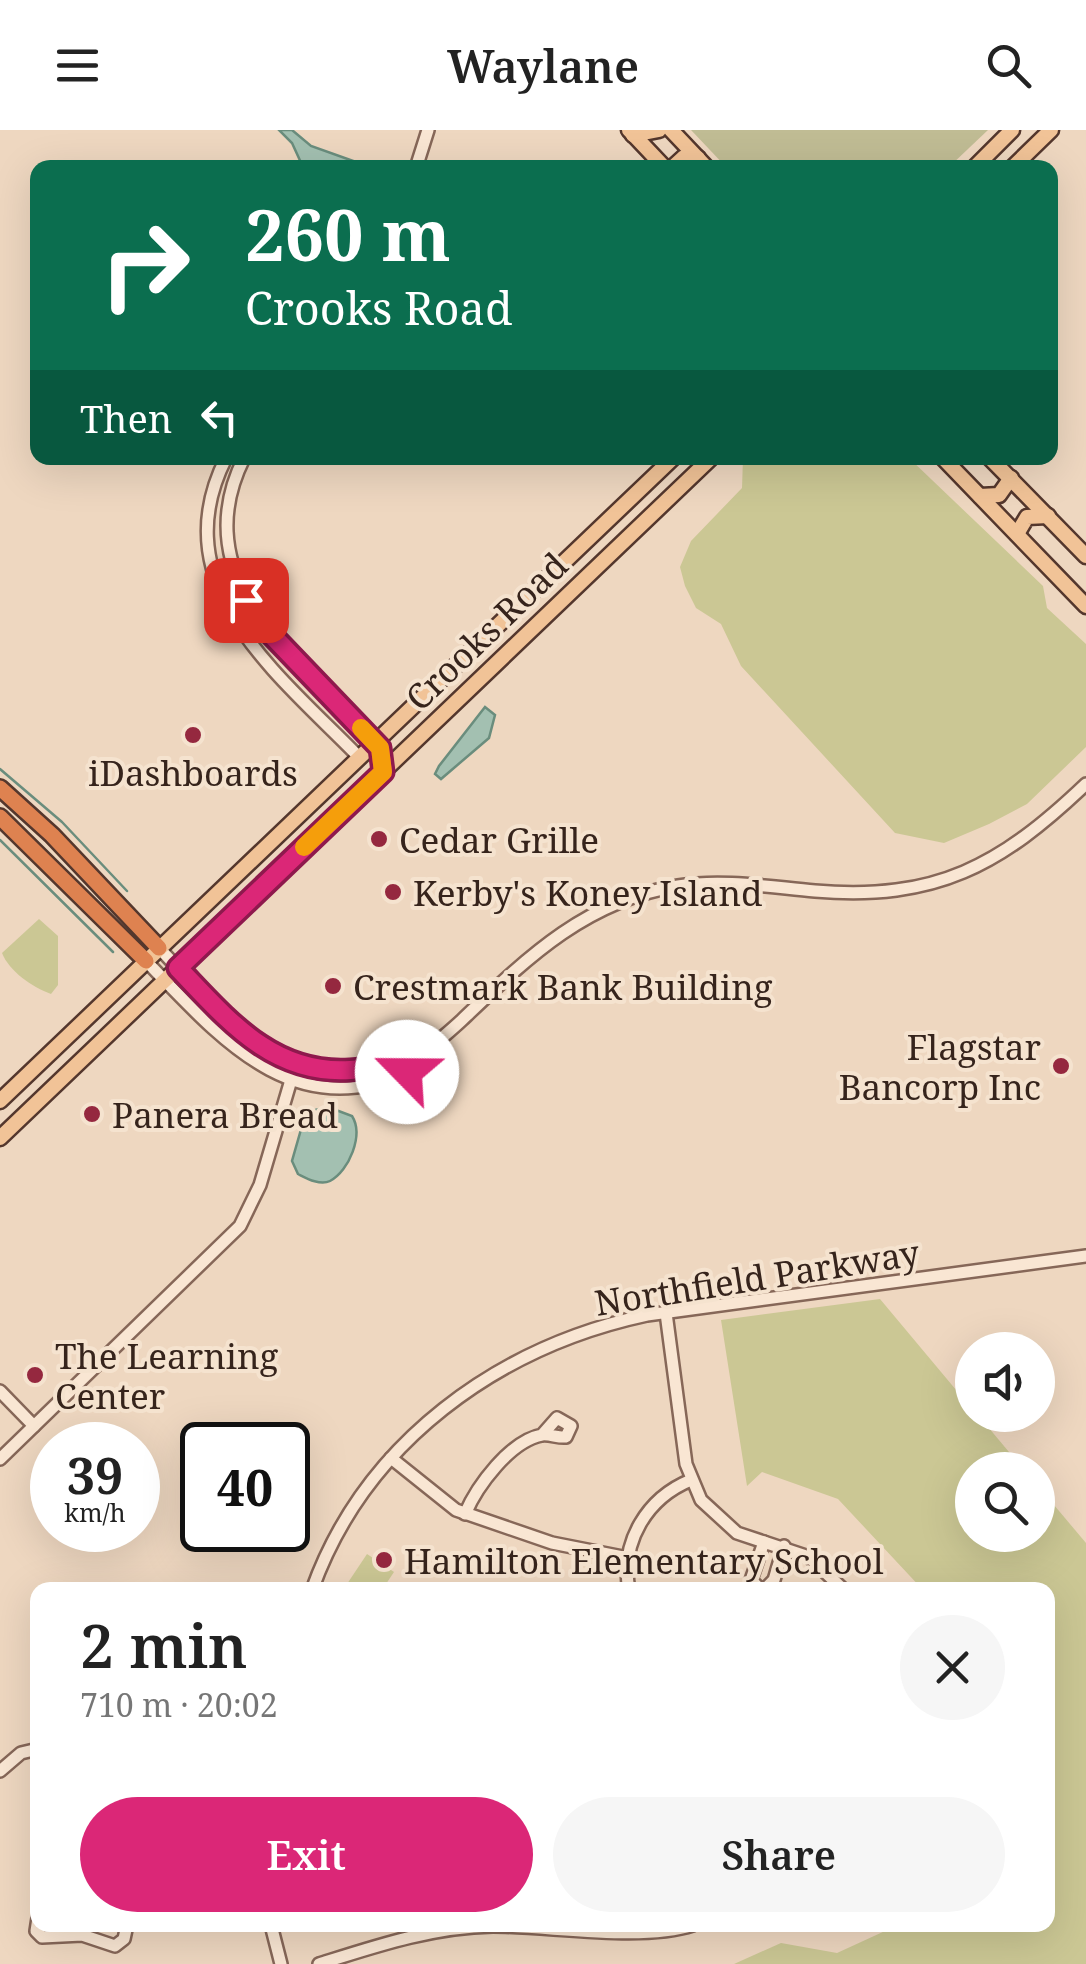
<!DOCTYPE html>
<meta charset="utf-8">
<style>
body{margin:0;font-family:"Noto Serif",serif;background:#f6f6f6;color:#222;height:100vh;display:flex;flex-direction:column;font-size:38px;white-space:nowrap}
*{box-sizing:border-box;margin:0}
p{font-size:32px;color:#767676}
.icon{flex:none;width:55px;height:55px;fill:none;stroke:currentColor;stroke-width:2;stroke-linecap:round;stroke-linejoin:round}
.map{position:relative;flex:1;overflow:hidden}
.drawer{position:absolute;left:30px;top:1452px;width:1025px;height:350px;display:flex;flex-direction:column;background:#fff;border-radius:20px;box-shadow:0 10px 40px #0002}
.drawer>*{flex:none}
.top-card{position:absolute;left:30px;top:30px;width:1028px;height:305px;border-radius:20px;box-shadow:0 10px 40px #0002;background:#0b6e4f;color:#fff;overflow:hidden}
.buttons{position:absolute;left:955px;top:1202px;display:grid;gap:20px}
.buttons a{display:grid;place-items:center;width:100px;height:100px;border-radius:50%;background:#fff;box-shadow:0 10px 40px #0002;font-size:50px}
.speed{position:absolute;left:30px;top:1292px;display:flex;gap:20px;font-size:50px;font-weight:700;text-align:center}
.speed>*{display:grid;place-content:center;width:130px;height:130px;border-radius:50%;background:#fff;box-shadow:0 10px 40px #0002;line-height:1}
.speed small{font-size:25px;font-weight:400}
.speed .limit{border:5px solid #111;border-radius:15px;background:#fff;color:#111}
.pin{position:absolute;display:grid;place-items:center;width:85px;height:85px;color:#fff;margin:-42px;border-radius:20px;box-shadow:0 5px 15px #0006}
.me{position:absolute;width:110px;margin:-55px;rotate:293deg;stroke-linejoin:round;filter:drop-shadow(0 0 8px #0008)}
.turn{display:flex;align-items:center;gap:35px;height:210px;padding:0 50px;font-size:45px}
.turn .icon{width:130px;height:130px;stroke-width:2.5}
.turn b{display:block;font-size:70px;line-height:85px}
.then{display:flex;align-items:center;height:95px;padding:0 50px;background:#0003;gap:20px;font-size:38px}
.round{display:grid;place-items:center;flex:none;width:105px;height:105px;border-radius:52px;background:#f6f6f6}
.summary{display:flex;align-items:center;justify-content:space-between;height:170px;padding:0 50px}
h1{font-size:60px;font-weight:600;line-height:75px}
.cta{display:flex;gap:20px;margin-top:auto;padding:20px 50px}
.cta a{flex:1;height:115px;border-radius:60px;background:#db2777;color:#fff;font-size:40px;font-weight:600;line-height:115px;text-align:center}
.cta a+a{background:#f6f6f6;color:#222}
header{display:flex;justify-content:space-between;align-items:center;height:130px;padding:0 50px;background:#fff;font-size:45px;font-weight:600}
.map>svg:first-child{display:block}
.green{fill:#cbc794}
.cemetery{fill:#c0bc94}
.water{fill:#a3c0b1;stroke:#6a8d7d;stroke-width:2.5}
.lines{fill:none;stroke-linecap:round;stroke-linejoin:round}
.stream{stroke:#6a8d7d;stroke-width:2.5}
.minor-casing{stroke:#866758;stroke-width:16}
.major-casing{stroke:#54372d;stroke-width:19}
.highway-casing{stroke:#54372d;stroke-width:20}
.minor{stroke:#f9e6d3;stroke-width:11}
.major{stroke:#f1c397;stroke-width:14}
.highway{stroke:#de8250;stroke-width:15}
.route-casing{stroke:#8e194d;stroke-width:25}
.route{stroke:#db2777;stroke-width:18}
.slow{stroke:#f59e0b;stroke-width:18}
.poi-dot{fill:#95283f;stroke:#f5e3cf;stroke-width:4}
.labels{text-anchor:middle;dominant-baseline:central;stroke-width:8;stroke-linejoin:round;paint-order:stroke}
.street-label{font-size:35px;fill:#36241c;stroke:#f5e3cf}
.poi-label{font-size:35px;fill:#36241c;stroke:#f5e3cf;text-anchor:start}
</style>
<header><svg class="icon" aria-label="menu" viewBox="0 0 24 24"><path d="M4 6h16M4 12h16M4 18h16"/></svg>Waylane<svg class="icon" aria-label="search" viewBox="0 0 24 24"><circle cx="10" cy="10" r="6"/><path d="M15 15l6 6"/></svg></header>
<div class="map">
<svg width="1086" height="1834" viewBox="0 0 1086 1834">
<rect width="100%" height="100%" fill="#eed7c0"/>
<!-- green -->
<g class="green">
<polygon points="743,328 909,328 1043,456 1047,478 1086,514 1086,617 1027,674 989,694 944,713 895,703 741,536 721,494 696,478 685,456 680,437 691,411 742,358"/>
<path d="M39,789L58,806V855L51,864C32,857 9,841 2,823Z"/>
<polygon points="880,1169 972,1279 972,1285 978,1285 1024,1340 972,1340 972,1405 1038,1405 1038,1356 1086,1413 1086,1834 734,1834 781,1813 837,1823 898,1795 1048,1795 1048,1460 923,1460 838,1369 762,1342 747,1356 721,1190"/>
<polygon points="367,1424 394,1442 382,1460 343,1460"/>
</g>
<!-- cemetery -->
<polygon class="cemetery" points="691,0 988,0 949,37 727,38"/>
<!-- water -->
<g class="water">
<polygon points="279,0 292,0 311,16 370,37 303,37 292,13"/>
<polygon points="485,577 495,585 489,608 441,649 435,644 439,636"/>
<path d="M328,977L352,986C364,1005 349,1041 330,1051C320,1056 306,1048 298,1044L292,1031L306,982Z"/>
</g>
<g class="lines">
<!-- stream -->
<g class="stream">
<polyline points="0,639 62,692 127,761"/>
<polyline points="0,710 113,822"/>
</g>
<!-- minor casing -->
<g class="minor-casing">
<g id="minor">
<polyline points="416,38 428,0"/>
<path d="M226,328C161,456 279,545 359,627"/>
<path d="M244,328C183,450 299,534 374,612"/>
<path d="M159,818C212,873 258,939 342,941C369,941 392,929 418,928"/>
<path d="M146,831C217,904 292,996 407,942C423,922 444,907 462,890C527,828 586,770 678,756C724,749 769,757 815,761C936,771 1000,736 1086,654"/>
<polyline points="666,1183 686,1334 701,1370 737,1403 809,1427 844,1460"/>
<polyline points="0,1261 34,1296"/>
<polyline points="391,1328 456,1380 552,1413 628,1428"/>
<polyline points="0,1329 240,1096 260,1055 296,933"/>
<path d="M465,1384C477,1356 510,1311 542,1305C550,1304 558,1308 566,1307L571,1296L557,1288L542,1305"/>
<path d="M312,1460C365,1312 498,1217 647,1185L1086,1126"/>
<path d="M629,1460C620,1412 647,1368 691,1350"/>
<polyline points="761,1460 751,1450 764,1412"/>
<polyline points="764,1460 774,1450 784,1416"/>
<polyline points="0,1641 21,1623 38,1619"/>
<polyline points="38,1788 36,1801 42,1807 82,1805 115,1816 124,1809 127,1795"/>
<polyline points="271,1795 281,1834"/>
<path d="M319,1834C376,1816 432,1797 493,1796C550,1796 642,1812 693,1795"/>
</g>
</g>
<!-- major casing -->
<g class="major-casing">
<g id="major">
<polyline points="629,0 665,38"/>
<polyline points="671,0 707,38"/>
<polyline points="633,5 659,0"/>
<polyline points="672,38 684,27 698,28"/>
<polyline points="974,38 1012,0"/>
<polyline points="1012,38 1051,0"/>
<polyline points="943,328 1086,476"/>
<polyline points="990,328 1086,426"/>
<polyline points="980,366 999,365 1011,348"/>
<polyline points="1017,404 1027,387 1048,386"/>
<polyline points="0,971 673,328"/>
<polyline points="0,1008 711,328"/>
</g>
</g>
<!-- highway casing -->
<g class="highway-casing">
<g id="highway">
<polyline points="0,658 52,705 159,818"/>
<polyline points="0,687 146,831"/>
</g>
</g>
<!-- minor -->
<use href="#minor" class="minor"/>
<!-- major -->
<use href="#major" class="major"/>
<!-- highway -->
<use href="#highway" class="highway"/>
</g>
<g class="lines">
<!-- route casing -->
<g class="route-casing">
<path id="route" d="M246,470L266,499L380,618L383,642L178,838C227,889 272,945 350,940C374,939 395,929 418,928L407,942"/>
</g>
<!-- route -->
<use href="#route" class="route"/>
<!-- slow -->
<polyline class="slow" points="304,717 383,642 380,618 361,598"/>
</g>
<!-- markers -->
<g class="poi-dot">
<circle cx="193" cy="605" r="10"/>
<circle cx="379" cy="709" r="10"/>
<circle cx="393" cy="762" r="10"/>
<circle cx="333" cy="856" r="10"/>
<circle cx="1061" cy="936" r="10"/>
<circle cx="92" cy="984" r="10"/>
<circle cx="35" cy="1245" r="10"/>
<circle cx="384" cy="1430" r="10"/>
</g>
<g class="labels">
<!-- street labels -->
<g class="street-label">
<text transform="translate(486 501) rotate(-44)">Crooks Road</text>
<text transform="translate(757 1147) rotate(-9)">Northfield Parkway</text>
</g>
<!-- poi labels -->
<g class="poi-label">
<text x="193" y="642" text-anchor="middle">iDashboards</text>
<text x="399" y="709">Cedar Grille</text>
<text x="413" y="762">Kerby's Koney Island</text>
<text x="353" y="856">Crestmark Bank Building</text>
<text x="1041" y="916" text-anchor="end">Flagstar<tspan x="1041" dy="40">Bancorp Inc</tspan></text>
<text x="112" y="984">Panera Bread</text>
<text x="55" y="1225">The Learning<tspan x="55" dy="40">Center</tspan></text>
<text x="404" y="1430">Hamilton Elementary School</text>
</g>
</g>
</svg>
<div class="buttons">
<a><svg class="icon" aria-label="sound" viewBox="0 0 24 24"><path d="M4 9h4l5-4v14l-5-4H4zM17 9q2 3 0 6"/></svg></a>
<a><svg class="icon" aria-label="search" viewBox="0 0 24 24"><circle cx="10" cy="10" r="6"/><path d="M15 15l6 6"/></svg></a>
</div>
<div class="speed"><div>39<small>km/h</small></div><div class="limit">40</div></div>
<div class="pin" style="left:246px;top:470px;background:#d93025"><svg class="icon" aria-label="arrive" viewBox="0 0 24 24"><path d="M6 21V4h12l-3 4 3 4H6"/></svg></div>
<svg class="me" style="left:407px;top:942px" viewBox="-20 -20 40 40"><circle r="19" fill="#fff"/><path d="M0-13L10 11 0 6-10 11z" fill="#db2777"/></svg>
<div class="top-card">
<div class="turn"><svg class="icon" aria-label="right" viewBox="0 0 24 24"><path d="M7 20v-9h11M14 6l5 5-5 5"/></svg><div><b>260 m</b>Crooks Road</div></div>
<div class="then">Then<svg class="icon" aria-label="left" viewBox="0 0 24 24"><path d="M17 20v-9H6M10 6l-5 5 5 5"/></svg></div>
</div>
<section class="drawer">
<div class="summary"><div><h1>2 min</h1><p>710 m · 20:02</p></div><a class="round"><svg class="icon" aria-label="close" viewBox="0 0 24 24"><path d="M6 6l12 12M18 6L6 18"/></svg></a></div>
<div class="cta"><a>Exit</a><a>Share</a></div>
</section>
</div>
